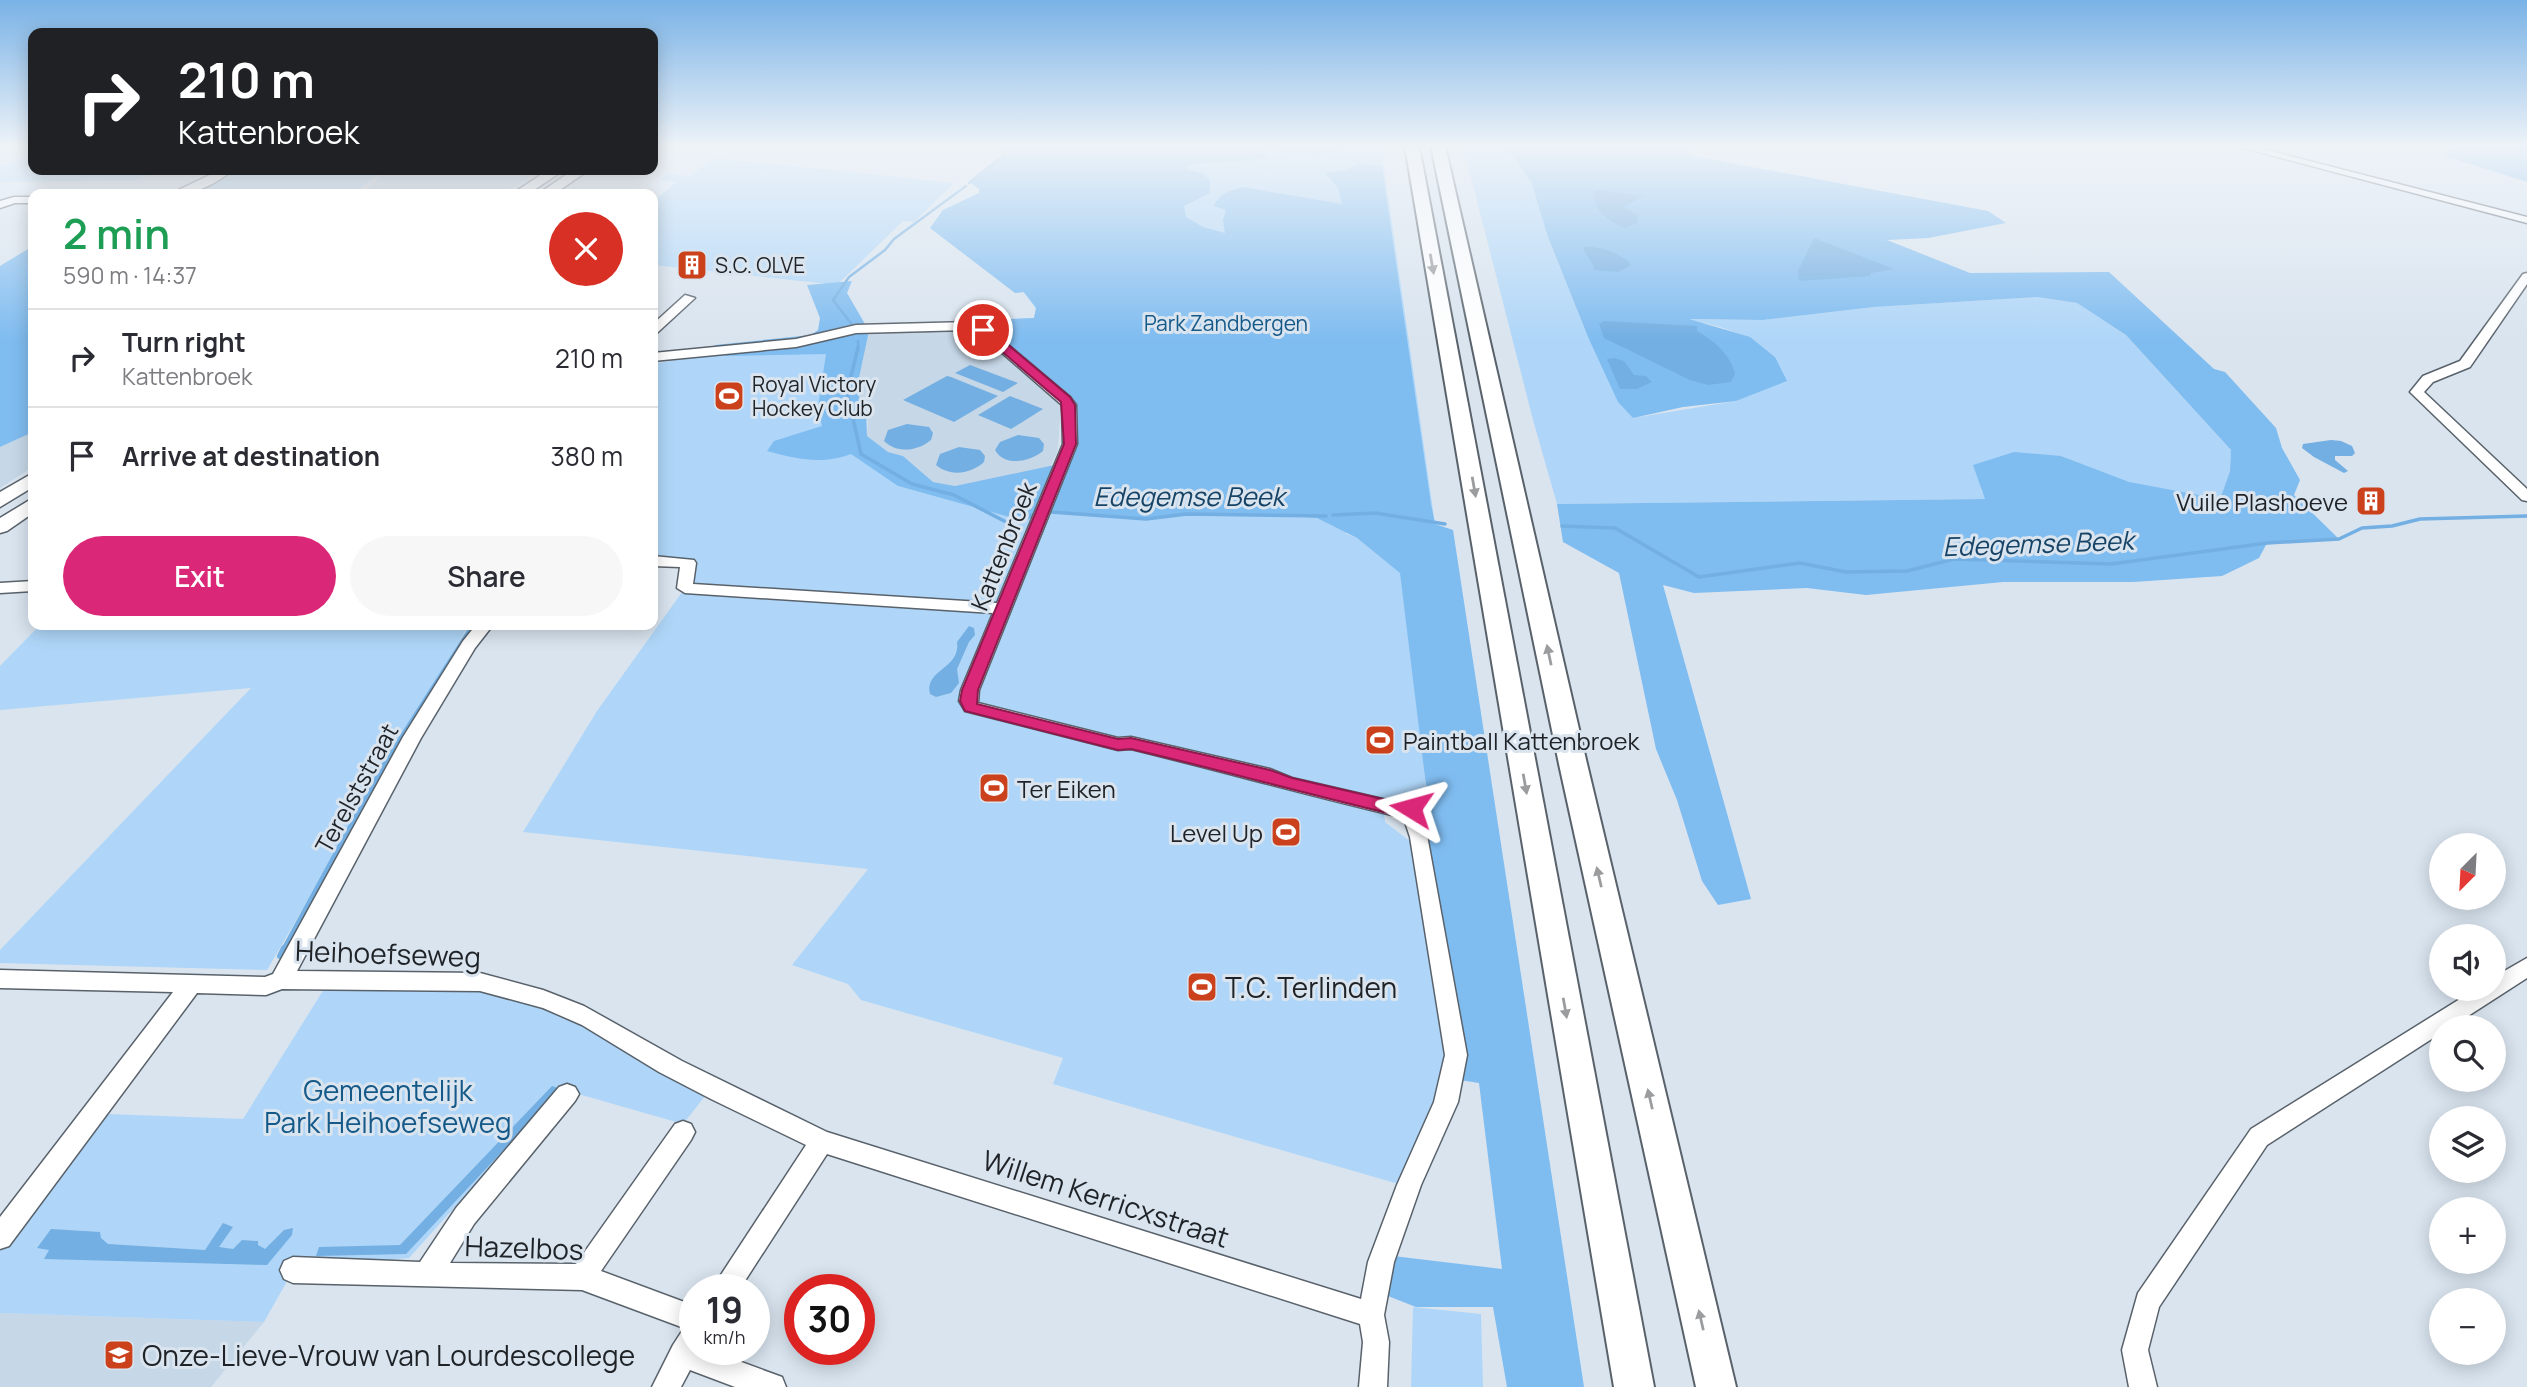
<!DOCTYPE html>
<meta charset="utf-8">
<style>
body{margin:0;font-family:Manrope,sans-serif;background:#f7f7f7;color:#2b2b33;height:100vh;display:flex;flex-direction:column;font-size:26px;white-space:nowrap}
*{box-sizing:border-box;margin:0}
p{font-size:23px;color:#7c7c81}
.icon{flex:none;width:38px;height:38px;fill:none;stroke:currentColor;stroke-width:2;stroke-linecap:round;stroke-linejoin:round}
.map{position:relative;flex:1;overflow:hidden}
.drawer{position:absolute;left:28px;top:189px;width:630px;height:441px;display:flex;flex-direction:column;background:#fff;border-radius:14px;box-shadow:0 4px 18px #0003}
.drawer>*{flex:none}
.banner{position:absolute;left:28px;top:28px;width:630px;height:147px;border-radius:14px;box-shadow:0 4px 18px #0003;background:#202124;color:#fff;overflow:hidden}
.needle{width:46px;rotate:204deg}
.buttons{position:absolute;left:2429px;top:833px;display:grid;gap:14px}
.buttons a{display:grid;place-items:center;width:77px;height:77px;border-radius:50%;background:#fff;box-shadow:0 4px 18px #0003;font-size:35px}
.speed{position:absolute;left:679px;top:1274px;display:flex;gap:14px;font-size:35px;font-weight:700;text-align:center}
.speed>*{display:grid;place-content:center;width:91px;height:91px;border-radius:50%;background:#fff;box-shadow:0 4px 18px #0003;line-height:1}
.speed small{font-size:18px;font-weight:400}
.speed .limit{border:10px solid #d22;background:#fff;color:#111}
.pin{position:absolute;display:grid;place-items:center;width:60px;height:60px;color:#fff;margin:-30px;border:4px solid #fff;border-radius:50%;box-shadow:0 2px 7px #0007}
.me{position:absolute;width:77px;margin:-38px;rotate:278deg;stroke-linejoin:round;filter:drop-shadow(0 0 5px #0008)}
.turn{display:flex;align-items:center;gap:24px;height:147px;padding:0 35px;font-size:32px}
.turn .icon{width:91px;height:91px;stroke-width:2.5}
.turn b{display:block;font-size:49px;line-height:60px}
.round{display:grid;place-items:center;flex:none;width:74px;height:74px;border-radius:37px;background:#f7f7f7}
.overview{display:flex;align-items:center;justify-content:space-between;height:119px;padding:0 35px}
h1{font-size:42px;font-weight:600;line-height:52px;color:#1e9e55}
.cta{display:flex;gap:14px;margin-top:auto;padding:14px 35px}
.cta a{flex:1;height:80px;border-radius:42px;background:#db2777;color:#fff;font-size:28px;font-weight:600;line-height:80px;text-align:center}
.cta a+a{background:#f7f7f7;color:#2b2b33}
ul{padding:0;list-style:none}
li{display:flex;align-items:center;gap:21px;height:98px;padding:0 35px;border-top:2px solid #e1e1e2}
li div{flex:1}
li b{display:block;font-size:26px}
li em{font-style:normal}
.map>svg:first-child{display:block}
.built{fill:#c6d7e7}
.green{fill:#afd6f8}
.forest{fill:#7fbcf0}
.water{fill:#73afe2}
.lines{fill:none;stroke-linecap:round;stroke-linejoin:round}
.stream-far3{stroke:#73afe2;stroke-width:2.5}
.stream-far2{stroke:#73afe2;stroke-width:3.5}
.stream-far1{stroke:#73afe2;stroke-width:4.5}
.stream{stroke:#73afe2;stroke-width:6}
.minor-casing{stroke:#59626b;stroke-width:3}
.major-casing{stroke:#59626b;stroke-width:3}
.highway-casing{stroke:#59626b;stroke-width:4}
.minor{fill:#fff;fill-rule:evenodd}
.major{fill:#fff;fill-rule:evenodd}
.highway{fill:#fff;fill-rule:evenodd}
.oneway{fill:#9a9c9e}
.route{fill:#db2777;stroke:#8e194d;stroke-width:2}
.labels{text-anchor:middle;dominant-baseline:central;stroke-width:6;stroke-linejoin:round;paint-order:stroke}
.far-poi-label{font-size:21px;fill:#1f2327;stroke:#d9e4ef;text-anchor:start}
.far-park-label{font-size:21px;fill:#155989;stroke:#d9e4ef}
.poi-label{font-size:24px;fill:#1f2327;stroke:#d9e4ef;text-anchor:end}
.street-label{font-size:24px;fill:#1f2327;stroke:#d9e4ef}
.water-label{font-size:26px;font-style:italic;fill:#174466;stroke:#d9e4ef}
.near-street-label{font-size:28px;fill:#1f2327;stroke:#d9e4ef}
.near-poi-label{font-size:28px;fill:#1f2327;stroke:#d9e4ef;text-anchor:start}
.near-park-label{font-size:28px;fill:#155989;stroke:#d9e4ef}
</style>
<div class="map">
<svg width="2527" height="1387" viewBox="0 0 2527 1387">
<rect width="100%" height="100%" fill="#d9e4ef"/>
<!-- built -->
<g class="built">
<polygon points="388,170 541,170 502,194 362,194"/>
<polygon points="958,330 988,338 1061,403 1058,450 1050,467 955,486 933,482 903,456 888,452 867,436 868,422 856,392 869,331"/>
<polygon points="33,432 33,467 0,488 0,447"/>
<polygon points="0,1313 264,1322 211,1387 0,1387"/>
</g>
<!-- green -->
<g class="green">
<polygon points="1005,146 1381,146 1435,524 1345,533 1357,538 1401,573 1425,778 1431,809 1383,799 1385,822 1411,842 1428,907 1448,1077 1402,1185 1053,1084 1063,1058 861,1000 848,984 792,965 868,869 523,832 597,711 685,588 688,563 653,561 653,364 698,356 833,350 825,401 898,486 1020,520 1064,463 1069,405 983,320 1034,318 1036,308 1020,288 943,210 979,194 979,189 971,183 1007,154"/>
<path d="M1463,146H1505L1531,182L1548,237L1588,337L1633,418L1736,401L1752,394L1775,357C1748,333 1718,325 1683,319L1763,320L1874,307L2037,297L2077,303L2126,335L2231,450L2230,471L2220,499L2129,483L2061,456L1981,490L1986,499L1557,504L1533,420Z"/>
<path d="M33,153V170H167C157,176 146,173 136,180L0,182V167Z"/>
<polygon points="714,158 954,183 914,222 903,221 837,285 653,265 653,201 677,182 660,180 668,174 690,176"/>
<polygon points="225,170 382,170 353,194 197,194 229,172"/>
<polygon points="40,625 469,625 267,970 0,963 0,950 251,688 0,710 0,666"/>
<polygon points="478,986 531,998 709,1091 683,1124 561,1089 409,1258 295,1267 264,1322 0,1313 0,1251 108,1114 243,1119 324,989"/>
<polygon points="1413,1307 1481,1314 1483,1387 1411,1387"/>
</g>
<!-- forest -->
<g class="forest">
<path d="M1005,146H1348L1320,156L1263,149L1267,157L1265,159L1192,164L1185,168L1202,173L1210,180V193L1184,206L1186,217L1203,227L1225,233L1223,220L1226,210L1214,206C1218,194 1231,190 1243,187L1342,204L1338,188L1325,173L1346,170L1360,163L1382,166L1431,504L1435,524L1453,530L1584,1387H1507L1493,1307H1416L1388,1296L1393,1256L1502,1269L1479,1083L1460,1080L1422,814L1431,809L1425,778L1400,573L1357,538L1317,518L1274,514H1187L1146,519L1044,511L1020,520L898,486L851,454C823,465 796,459 767,451L774,441L822,426L818,407L826,354L726,356L715,345L811,335L818,330L820,318L807,285L852,281L847,293L869,331L856,392L866,408L867,436L888,452L903,456L933,482L955,486L1064,463L1069,405L983,330V320L1034,318L1036,308L1024,292L1015,293L930,228L943,210L979,193V189L971,183L1007,154Z"/>
<polygon points="1505,146 1685,146 1693,156 1988,211 2006,223 1928,238 1887,240 1970,273 2109,272 2214,369 2225,372 2276,428 2282,448 2300,480 2294,495 2339,539 2267,543 2259,558 2222,576 2133,582 2003,582 1866,595 1807,588 1694,593 1663,585 1751,899 1718,905 1702,881 1677,800 1656,749 1619,573 1563,542 1557,504 1985,499 1973,465 2014,452 2061,456 2129,482 2220,499 2230,471 2231,450 2126,335 2077,303 2037,297 1874,307 1763,320 1689,319 1750,337 1775,357 1787,381 1736,401 1683,407 1633,418 1618,402 1588,337 1548,237 1531,182"/>
<polygon points="2458,146 2527,146 2527,182 2442,155"/>
<polygon points="33,246 33,432 0,447 0,266"/>
</g>
<!-- water -->
<g class="water">
<path d="M1599,190L1643,196L1624,207L1638,216L1637,223L1625,228C1610,222 1591,210 1595,191Z"/>
<polygon points="1814,238 1894,269 1871,273 1870,276 1799,281 1798,271"/>
<path d="M1585,247C1599,245 1623,254 1631,265L1618,272L1594,270L1593,265L1583,249Z"/>
<path d="M1604,321L1697,326V331C1713,340 1731,355 1735,374L1731,382L1708,385L1690,380L1604,338L1599,324Z"/>
<polygon points="1614,358 1624,361 1634,375 1646,376 1652,382 1637,389 1620,389 1607,359"/>
<polygon points="970,365 1018,383 1003,392 955,373"/>
<polygon points="947,376 951,377 998,396 954,422 903,400"/>
<polygon points="1010,396 1043,409 1011,429 978,415"/>
<path d="M907,424L929,427L933,433L931,440C918,451 897,454 884,441L888,430Z"/>
<path d="M1018,435L1039,438L1044,444L1043,451C1031,461 1005,468 995,450L1000,442Z"/>
<polygon points="2331,440 2341,441 2352,446 2355,453 2352,456 2335,456 2335,460 2348,471 2344,473 2314,457 2302,448 2303,444"/>
<path d="M959,447L980,450L985,456L984,462C971,474 950,477 936,465L940,454Z"/>
<path d="M969,626L974,628L975,635L969,642L957,669L959,683L951,693L936,697L930,694C924,669 961,669 957,642Z"/>
<polygon points="552,1086 561,1089 406,1254 316,1256 319,1247 400,1245"/>
<polygon points="223,1223 233,1227 219,1247 233,1249 242,1240 258,1241 258,1245 265,1249 284,1230 293,1228 292,1235 267,1265 44,1259 49,1250 37,1248 51,1229 100,1232 101,1238 108,1244 205,1250"/>
</g>
<g class="lines">
<!-- stream-far3 -->
<g class="stream-far3">
<polyline points="969,183 1005,154 1000,146"/>
<polyline points="853,326 833,300 849,277 885,250 894,239 966,186"/>
<polyline points="858,349 858,341"/>
</g>
<!-- stream-far2 -->
<g class="stream-far2">
<polyline points="858,348 847,392 861,454 912,484 954,495 1010,524 1019,523 1039,511"/>
<polyline points="1051,512 1146,519 1187,514 1326,516"/>
<polyline points="1333,515 1375,513 1445,524"/>
<polyline points="1562,526 1615,528 1699,577 1800,563 1846,572 1907,571 1954,559 2111,564 2267,543 2339,539 2362,528 2392,526 2420,519 2527,516"/>
</g>
<!-- stream-far1 -->
<polyline class="stream-far1" points="283,950 385,763 473,625"/>
<!-- stream -->
<polyline class="stream" points="280,956 284,948"/>
<!-- minor casing -->
<g class="minor-casing">
<g id="minor">
<polygon points="2236,146 2251,146 2527,217 2527,223"/>
<path d="M220,170H232C216,185 192,195 170,194Z"/>
<polygon points="14,197 33,197 33,203 15,203 0,208 0,201"/>
<polygon points="2527,273 2527,284 2470,367 2433,382 2424,392 2527,489 2527,501 2522,500 2410,392 2423,376 2460,361 2523,274"/>
<polygon points="685,295 695,298 657,333 653,334 653,324"/>
<path d="M969,322L987,327L1070,397L1076,405L1077,444L979,690L978,703L1118,738L1131,737L1270,769L1292,778L1400,803C1411,801 1422,801 1429,812L1425,824L1467,1055L1458,1102L1421,1185L1394,1262L1384,1315L1389,1342L1387,1387H1359L1363,1342L1360,1324L827,1154L739,1290H711L806,1145L711,1099L659,1072L582,1025L543,1008L480,991L282,989L266,995L197,993L9,1246L0,1249V1217L173,992L0,988V970L265,977L273,974L403,737L463,641L476,625H493L475,648L421,738L297,971L480,973L543,990L584,1006L682,1061L827,1132L1361,1299L1368,1262L1397,1185L1434,1102L1445,1055L1410,837L1405,822L1409,815L1400,817C1310,796 1221,771 1131,749L1118,750L965,711L959,701L961,690L993,613L685,593L677,588L680,567L653,566V556L694,560L696,563L693,584L997,603L1063,444L1062,405L979,333L968,330L856,333L796,347L653,361V353L796,339L856,325Z"/>
<polygon points="33,581 33,591 0,593 0,583"/>
<polygon points="2527,958 2527,978 2451,1027 2441,1027 2441,1033 2267,1145 2159,1307 2148,1350 2157,1387 2129,1387 2122,1350 2138,1293 2251,1129 2476,989 2494,989 2494,977"/>
<polygon points="567,1084 575,1087 579,1094 575,1101 474,1224 450,1263 576,1264 675,1124 683,1121 691,1124 695,1132 691,1140 601,1271 695,1306 695,1349 706,1349 782,1377 786,1387 735,1387 690,1370 681,1387 652,1387 673,1345 684,1328 582,1290 293,1283 284,1279 280,1270 284,1261 293,1257 420,1262 456,1208 559,1087"/>
</g>
</g>
<!-- major casing -->
<g class="major-casing">
<g id="major">
<polygon points="548,170 564,170 528,194 512,194"/>
<polygon points="573,170 589,170 554,194 538,194"/>
<polygon points="33,473 33,487 0,507 0,492"/>
<polygon points="33,498 33,513 7,531 0,533 0,518"/>
</g>
</g>
<!-- highway casing -->
<g class="highway-casing">
<g id="highway">
<polygon points="1405,146 1419,146 1654,1387 1614,1387"/>
<polygon points="1431,146 1445,146 1587,764 1736,1387 1696,1387 1559,764"/>
</g>
</g>
<!-- minor -->
<use href="#minor" class="minor"/>
<!-- major -->
<use href="#major" class="major"/>
<!-- highway -->
<use href="#highway" class="highway"/>
</g>
<!-- one-way arrows -->
<defs><path id="oneway-solid" d="M-6-.8H1V-3.2L6.5 0L1 3.2V.8H-6Z" transform="scale(1.75)"/></defs>
<g class="oneway">
<use href="#oneway-solid" transform="translate(1432 264) rotate(80)"/>
<use href="#oneway-solid" transform="translate(1474 487) rotate(80)"/>
<use href="#oneway-solid" transform="translate(1549 655) rotate(-102)"/>
<use href="#oneway-solid" transform="translate(1525 784) rotate(80)"/>
<use href="#oneway-solid" transform="translate(1599 877) rotate(-103)"/>
<use href="#oneway-solid" transform="translate(1565 1008) rotate(80)"/>
<use href="#oneway-solid" transform="translate(1650 1099) rotate(-103)"/>
<use href="#oneway-solid" transform="translate(1701 1320) rotate(-103)"/>
</g>
<!-- sky -->
<linearGradient id="sky" x2="0" y2="1"><stop stop-color="#79b2e6"/><stop offset="0.43" stop-color="#eef3f8"/><stop offset="1" stop-color="#eef3f8" stop-opacity="0"/></linearGradient>
<rect width="2527" height="340" fill="url(#sky)"/>
<!-- route -->
<path class="route" d="M979,327H987L1070,397L1075,405L1076,444L978,690L977,704L1118,739L1131,738L1270,770L1292,778L1400,803H1417L1420,808L1417,812L1400,816C1310,795 1221,770 1131,749L1118,750L965,711L960,701L962,690L1064,444L1061,402L979,332Z"/>
<!-- icons -->
<defs>
<g id="building-square" transform="scale(1.575)"><rect x="-9" y="-9" width="18" height="18" rx="4" fill="#ca411c" stroke="#d9e4ef"/><path d="M-4-6H4V6H1V3H-1V6H-4ZM-2.5-4.3h1.7v1.8h-1.7ZM.8-4.3h1.7v1.8H.8ZM-2.5-1h1.7V.8h-1.7ZM.8-1h1.7V.8H.8Z" fill="#fff"/></g>
<g id="stadium-square" transform="scale(1.575)"><rect x="-9" y="-9" width="18" height="18" rx="4" fill="#ca411c" stroke="#d9e4ef"/><path d="M0-5a6.5 5 0 1 0 0 10a6.5 5 0 1 0 0-10ZM-3.5-1.8h7v3.6h-7Z" fill="#fff"/></g>
<g id="school-square" transform="scale(1.575)"><rect x="-9" y="-9" width="18" height="18" rx="4" fill="#ca411c" stroke="#d9e4ef"/><path d="M0-5L7-2L0 1L-7-2ZM-4 1L0 2.5L4 1V4Q0 6-4 4Z" fill="#fff"/></g>
</defs>
<g fill-rule="evenodd">
<use href="#building-square" x="692" y="265"/>
<use href="#stadium-square" x="729" y="396"/>
<use href="#building-square" x="2371" y="501"/>
<use href="#stadium-square" x="1380" y="740"/>
<use href="#stadium-square" x="994" y="788"/>
<use href="#stadium-square" x="1286" y="832"/>
<use href="#stadium-square" x="1202" y="987"/>
<use href="#school-square" x="119" y="1355"/>
</g>
<g class="labels">
<!-- far-poi labels -->
<g class="far-poi-label">
<text x="715" y="265">S.C. OLVE</text>
<text x="752" y="384">Royal Victory<tspan x="752" dy="24">Hockey Club</tspan></text>
</g>
<!-- far-park labels -->
<g class="far-park-label">
<text x="1226" y="323">Park Zandbergen</text>
</g>
<!-- poi labels -->
<g class="poi-label">
<text x="2348" y="501">Vuile Plashoeve</text>
<text x="1403" y="740" text-anchor="start">Paintball Kattenbroek</text>
<text x="1017" y="788" text-anchor="start">Ter Eiken</text>
<text x="1263" y="832">Level Up</text>
</g>
<!-- street labels -->
<g class="street-label">
<text transform="translate(1003 546) rotate(-68)">Kattenbroek</text>
<text transform="translate(356 788) rotate(-61)">Terelststraat</text>
</g>
<!-- water labels -->
<g class="water-label">
<text x="1189" y="496">Edegemse Beek</text>
<text transform="translate(2038 543) rotate(-2)">Edegemse Beek</text>
</g>
<!-- near-street labels -->
<g class="near-street-label">
<text transform="translate(388 953) rotate(2)">Heihoefseweg</text>
<text transform="translate(1106 1198) rotate(18)">Willem Kerricxstraat</text>
<text transform="translate(524 1247) rotate(2)">Hazelbos</text>
</g>
<!-- near-poi labels -->
<g class="near-poi-label">
<text x="1225" y="987">T.C. Terlinden</text>
<text x="142" y="1355">Onze-Lieve-Vrouw van Lourdescollege</text>
</g>
<!-- near-park labels -->
<g class="near-park-label">
<text x="388" y="1090">Gemeentelijk<tspan x="388" dy="32">Park Heihoefseweg</tspan></text>
</g>
</g>
</svg>
<div class="buttons">
<a><svg class="needle" viewBox="-14 -14 28 28"><path d="M0-13l5 13h-10z" fill="#e53935"/><path d="M0 13l5-13h-10z" fill="#7c7c81"/></svg></a>
<a><svg class="icon" aria-label="sound" viewBox="0 0 24 24"><path d="M4 9h4l5-4v14l-5-4H4zM17 9q2 3 0 6"/></svg></a>
<a><svg class="icon" aria-label="search" viewBox="0 0 24 24"><circle cx="10" cy="10" r="6"/><path d="M15 15l6 6"/></svg></a>
<a><svg class="icon" aria-label="layers" viewBox="0 0 24 24"><path d="M12 4l9 5-9 5-9-5zM3 14l9 5 9-5"/></svg></a>
<a>+</a>
<a>−</a>
</div>
<div class="speed"><div>19<small>km/h</small></div><div class="limit">30</div></div>
<div class="pin" style="left:983px;top:330px;background:#d93025"><svg class="icon" aria-label="arrive" viewBox="0 0 24 24"><path d="M6 21V4h12l-3 4 3 4H6"/></svg></div>
<svg class="me" style="left:1411px;top:808px" viewBox="-20 -20 40 40"><path d="M0-17L14 15 0 8-14 15z" fill="#db2777" stroke="#fff" stroke-width="4"/></svg>
<div class="banner">
<div class="turn"><svg class="icon" aria-label="right" viewBox="0 0 24 24"><path d="M7 20v-9h11M14 6l5 5-5 5"/></svg><div><b>210 m</b>Kattenbroek</div></div>
</div>
<section class="drawer">
<div class="overview"><div><h1>2 min</h1><p>590 m · 14:37</p></div><a class="round" style="background:#d93025;color:#fff"><svg class="icon" aria-label="close" viewBox="0 0 24 24"><path d="M6 6l12 12M18 6L6 18"/></svg></a></div>
<ul>
<li><svg class="icon" aria-label="right" viewBox="0 0 24 24"><path d="M7 20v-9h11M14 6l5 5-5 5"/></svg><div><b>Turn right</b><p>Kattenbroek</p></div><em>210 m</em></li>
<li><svg class="icon" aria-label="arrive" viewBox="0 0 24 24"><path d="M6 21V4h12l-3 4 3 4H6"/></svg><div><b>Arrive at destination</b></div><em>380 m</em></li>
</ul>
<div class="cta"><a>Exit</a><a>Share</a></div>
</section>
</div>
